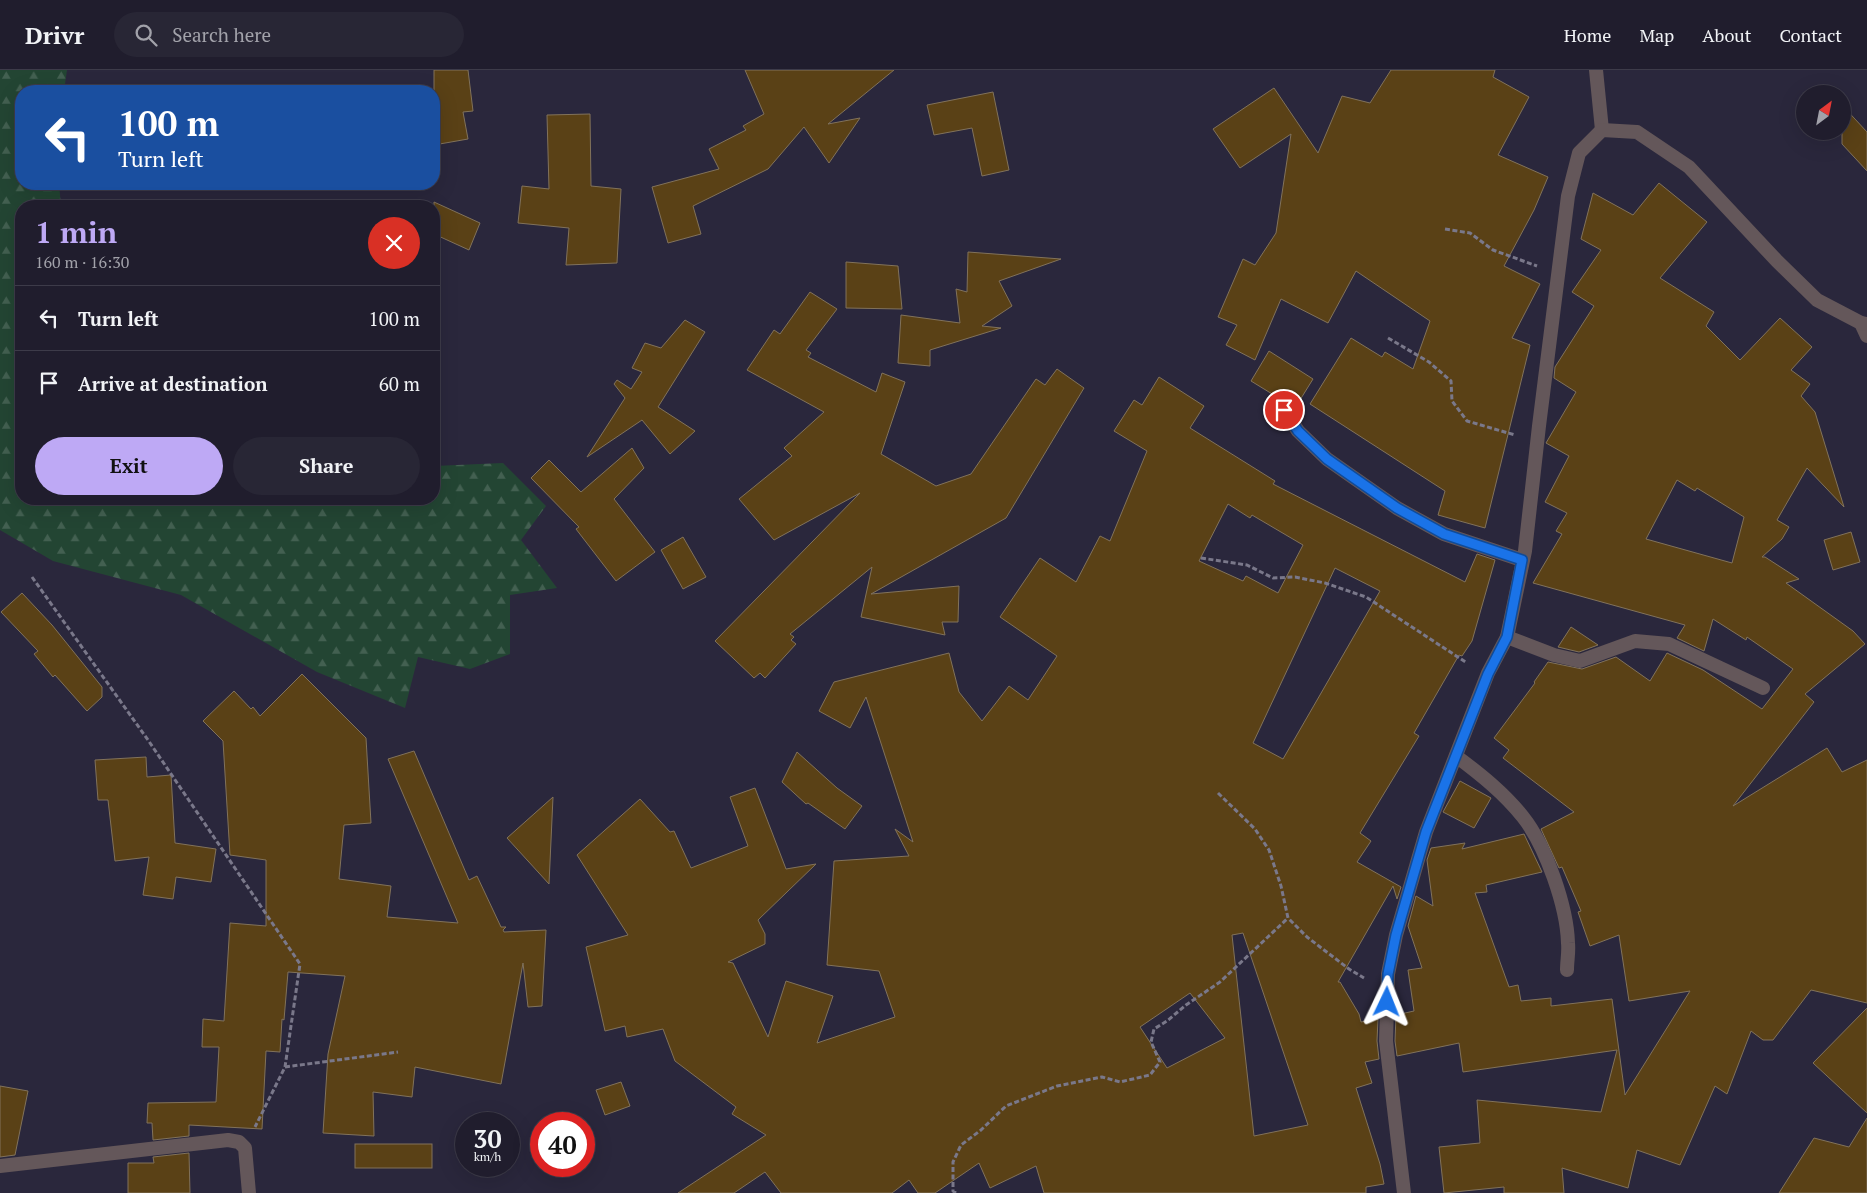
<!DOCTYPE html>
<meta charset="utf-8">
<style>
body{margin:0;font-family:"PT Serif",serif;background:#282635;color:#f1f3f6;height:100vh;display:flex;flex-direction:column;font-size:19px;white-space:nowrap}
*{box-sizing:border-box;margin:0}
p{font-size:16px;color:#a2a2aa}
.icon{flex:none;width:28px;height:28px;fill:none;stroke:currentColor;stroke-width:2;stroke-linecap:round;stroke-linejoin:round}
.map{position:relative;flex:1;overflow:hidden}
.side{position:absolute;left:15px;top:130px;width:425px;height:305px;display:flex;flex-direction:column;background:#201d2d;border-radius:20px;box-shadow:0 5px 20px #0002,0 0 0 1px #3d3b49}
.side>*{flex:none}
.hud{position:absolute;left:15px;top:15px;width:425px;height:105px;border-radius:20px;box-shadow:0 5px 20px #0002,0 0 0 1px #3d3b49;background:#1a4fa0;color:#fff;overflow:hidden}
.needle{width:32px;rotate:32deg}
.tools{position:absolute;left:1796px;top:15px;display:grid;gap:10px}
.tools a{display:grid;place-items:center;width:55px;height:55px;border-radius:50%;background:#201d2d;box-shadow:0 5px 20px #0002,0 0 0 1px #3d3b49;font-size:25px}
.speed{position:absolute;left:455px;top:1042px;display:flex;gap:10px;font-size:25px;font-weight:700;text-align:center}
.speed>*{display:grid;place-content:center;width:65px;height:65px;border-radius:50%;background:#201d2d;box-shadow:0 5px 20px #0002,0 0 0 1px #3d3b49;line-height:1}
.speed small{font-size:12px;font-weight:400}
.speed .limit{border:8px solid #d22;background:#fff;color:#111}
.pin{position:absolute;display:grid;place-items:center;width:42px;height:42px;color:#fff;margin:-21px;border:2px solid #fff;border-radius:50%;box-shadow:0 1px 5px #0007}
.me{position:absolute;width:55px;margin:-28px;rotate:2deg;stroke-linejoin:round;filter:drop-shadow(0 0 4px #0008)}
.turn{display:flex;align-items:center;gap:18px;height:105px;padding:0 20px;font-size:22px}
.turn .icon{width:65px;height:65px;stroke-width:2.5}
.turn b{display:block;font-size:35px;line-height:42px}
.round{display:grid;place-items:center;flex:none;width:52px;height:52px;border-radius:26px;background:#282635}
.headline{display:flex;align-items:center;justify-content:space-between;height:85px;padding:0 20px}
h1{font-size:30px;font-weight:600;line-height:38px;color:#bea9f5}
.cta{display:flex;gap:10px;margin-top:auto;padding:10px 20px}
.cta a{flex:1;height:58px;border-radius:30px;background:#bea9f5;color:#111;font-size:20px;font-weight:600;line-height:58px;text-align:center}
.cta a+a{background:#282635;color:#f1f3f6}
ul{padding:0;list-style:none}
li{display:flex;align-items:center;gap:15px;height:65px;padding:0 20px;border-top:1px solid #3d3b49}
li div{flex:1}
li b{display:block;font-size:19px}
li em{font-style:normal}
header{display:flex;align-items:center;gap:30px;box-sizing:border-box;height:70px;padding:0 25px;background:#201d2d;border-bottom:1px solid #3d3b49}
header strong{font-size:24px}
nav{display:flex;gap:28px;margin-inline-start:auto;font-size:18px}
.search{width:350px;height:45px;background:#282635;display:flex;align-items:center;gap:12px;box-sizing:border-box;padding:0 18px;border-radius:28px;color:#a2a2aa;font-size:19px}
.map>svg:first-child{display:block}
.forest{fill:url(#forest-firs)}
.building{fill:#5a4116;stroke:#81725b;fill-rule:evenodd}
.lines{fill:none;stroke-linecap:round;stroke-linejoin:round}
.path{stroke:#7a788a;stroke-width:3;stroke-dasharray:5 2.5;stroke-linecap:butt}
.minor{stroke:#64575a;stroke-width:14}
.tertiary{stroke:#64575a;stroke-width:14}
.route-casing{stroke:#114b97;stroke-width:12}
.route{stroke:#1a73e8;stroke-width:9}
</style>
<header>
<strong>Drivr</strong>
<div class="search"><svg class="icon" aria-label="search" viewBox="0 0 24 24"><circle cx="10" cy="10" r="6"/><path d="M15 15l6 6"/></svg>Search here</div>
<nav><a>Home</a><a>Map</a><a>About</a><a>Contact</a></nav>
</header>
<div class="map">
<svg width="1867" height="1123" viewBox="0 0 1867 1123">
<defs>
<pattern id="forest-firs" width="22" height="20" patternUnits="userSpaceOnUse" patternTransform="scale(1.25)"><rect width="22" height="20" fill="#234533"/><path d="M5 1l3.5 6h-7zM16 11l3.5 6h-7z" fill="#436051"/></pattern>
</defs>
<rect width="100%" height="100%" fill="#2a273c"/>
<!-- forest -->
<polygon class="forest" points="0,0 67,0 64,21 21,21 21,114 59,114 61,136 21,136 21,429 434,429 434,396 503,393 546,436 521,470 557,518 510,525 510,584 470,599 418,587 405,638 317,602 181,525 53,491 0,460"/>
<!-- building -->
<g class="building">
<polygon points="434,0 468,0 473,41 463,42 468,69 434,75"/>
<polygon points="745,0 894,0 828,54 860,48 829,93 804,57 768,99 693,136 701,164 668,173 652,117 719,99 709,79 746,60 743,56 764,44"/>
<polygon points="1391,0 1495,0 1493,7 1529,27 1498,85 1548,107 1534,140 1504,196 1540,214 1512,268 1530,275 1485,458 1438,445 1445,421 1310,334 1351,268 1382,287 1385,282 1413,299 1430,251 1356,201 1328,253 1281,229 1255,290 1226,275 1237,255 1218,247 1243,189 1255,195 1276,163 1291,64 1240,98 1213,59 1274,18 1318,83 1342,26 1370,33"/>
<polygon points="993,22 1009,100 982,106 972,58 934,65 927,35"/>
<polygon points="1842,35 1867,62 1867,101 1842,74"/>
<polygon points="590,44 591,116 621,119 617,193 566,195 569,158 518,153 522,116 549,119 547,45"/>
<path d="M1659,113L1707,152L1660,208L1714,242L1706,256L1740,290L1780,248L1812,277L1791,300L1810,314L1801,326L1815,342L1844,437L1807,398L1777,450L1789,457L1782,469L1762,487H1765L1799,509L1786,513L1853,561L1865,574L1805,624L1814,632L1733,736L1827,678L1842,702L1867,690V933L1811,920L1773,970H1763L1751,961L1727,1024L1715,1016L1680,1095L1637,1080L1628,1118L1562,1098L1564,1123H1504V1117L1444,1123L1439,1077L1480,1073L1477,1030L1601,1042L1617,980L1463,1002L1459,973L1397,986L1395,971L1396,945L1414,941L1408,900L1422,898L1408,856L1416,826L1433,836L1427,790L1431,778L1465,773L1462,779L1524,764L1542,802L1486,815L1487,822L1475,823L1509,917L1518,915L1521,931L1551,928V936L1612,929L1625,1025L1690,921L1629,931L1619,865L1590,876L1578,842L1581,841L1562,797L1559,798L1541,759L1574,742L1503,688L1509,680L1494,668L1535,613L1534,612L1548,592L1582,599L1616,587L1650,611L1667,583L1703,600L1762,639L1793,599L1747,567L1746,570L1713,549L1704,581L1677,568L1685,555L1533,513L1562,464L1556,461L1567,443L1545,432L1569,386L1546,373L1576,322L1554,308L1555,297L1594,236L1572,222L1601,180L1581,169L1593,123L1633,145ZM1677,410L1695,421L1697,418L1744,447L1732,493L1646,469Z"/>
<polygon points="434,132 480,153 469,180 434,164"/>
<polygon points="968,182 1061,189 999,211 1012,236 982,256 1001,258 930,280 930,296 898,293 901,245 960,253 956,219 967,222"/>
<polygon points="846,192 898,196 902,239 846,238"/>
<polygon points="810,222 837,239 806,280 811,283 808,287 876,322 882,303 905,312 881,384 936,416 971,404 1036,309 1045,315 1057,299 1084,318 1006,448 871,524 959,516 958,552 942,552 945,565 861,547 872,497 790,564 794,567 791,570 796,574 765,608 760,603 754,608 715,571 860,423 774,470 739,429 792,386 784,378 824,342 747,300 774,260 780,264"/>
<polygon points="685,250 705,262 658,337 695,361 670,384 642,350 587,387 625,328 614,314 617,310 631,319 642,302 632,298 645,273 661,278"/>
<polygon points="1269,281 1313,309 1295,338 1251,311"/>
<path d="M1159,307L1204,336L1190,358L1275,411L1273,414L1465,512L1477,484L1495,490L1472,571L1462,586L1459,585L1414,663L1419,666L1360,763L1371,771L1357,792L1401,817L1397,829L1393,816L1338,912H1340L1359,944L1361,952L1378,949L1377,971L1379,989L1365,992L1372,1013L1356,1018L1380,1094L1384,1114L1366,1117V1123H1044L1036,1096L990,1118L979,1093L935,1123H918L909,1110L892,1123H781L765,1102L734,1123H678L766,1065L732,1044L736,1037L675,991L663,959L627,967L625,956L605,961L586,877L628,865L577,785L640,729L670,762L674,761L691,798L748,776L730,727L755,718L786,799L816,794L758,850L765,864V874L728,892L733,893L768,967L786,911L833,926L817,973L895,947L879,901L827,895L834,791L909,786L895,759L913,772L866,627L850,658L819,641L834,612L949,583L959,622L982,651L1009,616L1028,630L1057,586L1000,547L1040,488L1076,512L1100,466L1110,471L1147,381L1114,361L1134,330L1142,335ZM1228,434L1250,448L1252,445L1303,475L1278,523L1246,506L1243,511L1199,491ZM1335,498L1380,521L1283,689L1253,673ZM1243,863L1308,1055L1254,1066L1232,865ZM1190,923L1225,968L1167,998L1140,957Z"/>
<polygon points="632,378 644,398 614,429 655,482 616,511 576,459 579,457 531,408 549,390 581,422"/>
<polygon points="1851,462 1860,492 1833,500 1824,470"/>
<polygon points="683,467 706,507 683,519 661,480"/>
<polygon points="22,523 52,555 102,617 102,627 87,641 55,605 53,607 34,584 38,581 1,542"/>
<polygon points="1571,557 1598,575 1579,582 1558,577"/>
<polygon points="302,604 366,668 371,753 344,755 339,809 391,816 387,847 458,853 388,689 414,681 469,810 477,806 501,857 506,857 503,860 504,862 546,860 542,936 528,937 523,893 501,1014 415,997 412,1027 373,1022 374,1066 323,1063 328,984 345,906 288,902 284,950 282,949 280,982 266,981 262,1059 189,1055 189,1066 153,1070 152,1053 147,1053 148,1033 216,1032 219,977 202,977 203,949 224,951 230,853 266,856 266,790 230,785 223,671 203,651 234,621 251,639 253,637 260,646"/>
<polygon points="797,682 837,718 862,736 845,759 808,733 806,734 782,712"/>
<polygon points="146,687 147,707 171,705 175,773 216,779 211,812 176,807 173,829 143,825 149,787 115,791 108,730 98,730 95,690"/>
<polygon points="1460,711 1491,728 1474,758 1443,742"/>
<polygon points="553,727 549,814 507,768"/>
<polygon points="1867,938 1867,1043 1813,993"/>
<polygon points="621,1012 630,1036 605,1045 596,1020"/>
<polygon points="0,1016 28,1021 15,1085 0,1087"/>
<polygon points="1867,1048 1867,1123 1779,1123 1814,1068 1849,1077"/>
<rect x="355" y="1074" width="77" height="24"/>
<polygon points="189,1083 190,1123 128,1123 128,1093 154,1093 153,1087"/>
</g>
<g class="lines">
<!-- path -->
<g class="path">
<polyline points="1445,159 1470,163 1493,180 1537,196"/>
<polyline points="1388,268 1429,292 1451,311 1452,331 1467,351 1515,365"/>
<polyline points="1201,488 1247,495 1273,508 1295,507 1325,513 1366,527 1467,593"/>
<polyline points="32,507 148,670 300,894 285,997 255,1057"/>
<polyline points="1218,723 1255,759 1269,780 1281,816 1288,848 1307,867 1349,899 1364,908"/>
<polyline points="285,997 398,982"/>
<polyline points="956,1123 953,1121 953,1092 961,1075 981,1060 1006,1036 1057,1016 1102,1007 1120,1012 1150,1005 1160,992 1151,972 1154,959 1167,951 1186,935 1220,912 1288,848"/>
</g>
<!-- minor -->
<g class="minor">
<polyline points="1596,0 1602,60"/>
<polyline points="1861,253 1867,266"/>
<polyline points="1284,340 1298,361 1327,389 1397,438 1444,464 1522,490"/>
<polyline points="1507,567 1554,585 1580,591 1635,571 1669,574 1763,618"/>
<path d="M1456,686C1480,704 1504,723 1523,747C1546,776 1567,837 1568,873C1569,882 1567,891 1567,900"/>
<polyline points="0,1096 228,1070 239,1072 245,1078 249,1123"/>
</g>
<!-- tertiary -->
<polyline class="tertiary" points="1404,1123 1386,971 1388,904 1396,865 1426,762 1488,603 1507,567 1525,481 1539,356 1568,126 1579,83 1602,60 1637,62 1689,97 1777,191 1817,230 1861,253 1867,254"/>
</g>
<g class="lines">
<!-- route casing -->
<g class="route-casing">
<polyline id="route" points="1284,340 1298,361 1327,389 1397,438 1444,464 1522,490 1507,567 1488,604 1426,762 1396,865 1388,904 1387,932"/>
</g>
<!-- route -->
<use href="#route" class="route"/>
</g>
</svg>
<div class="tools">
<a><svg class="needle" viewBox="-14 -14 28 28"><path d="M0-13l5 13h-10z" fill="#e53935"/><path d="M0 13l5-13h-10z" fill="#a2a2aa"/></svg></a>
</div>
<div class="speed"><div>30<small>km/h</small></div><div class="limit">40</div></div>
<div class="pin" style="left:1284px;top:340px;background:#d93025"><svg class="icon" aria-label="arrive" viewBox="0 0 24 24"><path d="M6 21V4h12l-3 4 3 4H6"/></svg></div>
<svg class="me" style="left:1387px;top:932px" viewBox="-20 -20 40 40"><path d="M0-17L14 15 0 8-14 15z" fill="#1a73e8" stroke="#fff" stroke-width="4"/></svg>
<div class="hud">
<div class="turn"><svg class="icon" aria-label="left" viewBox="0 0 24 24"><path d="M17 20v-9H6M10 6l-5 5 5 5"/></svg><div><b>100 m</b>Turn left</div></div>
</div>
<section class="side">
<div class="headline"><div><h1>1 min</h1><p>160 m · 16:30</p></div><a class="round" style="background:#d93025;color:#fff"><svg class="icon" aria-label="close" viewBox="0 0 24 24"><path d="M6 6l12 12M18 6L6 18"/></svg></a></div>
<ul>
<li><svg class="icon" aria-label="left" viewBox="0 0 24 24"><path d="M17 20v-9H6M10 6l-5 5 5 5"/></svg><div><b>Turn left</b></div><em>100 m</em></li>
<li><svg class="icon" aria-label="arrive" viewBox="0 0 24 24"><path d="M6 21V4h12l-3 4 3 4H6"/></svg><div><b>Arrive at destination</b></div><em>60 m</em></li>
</ul>
<div class="cta"><a>Exit</a><a>Share</a></div>
</section>
</div>
